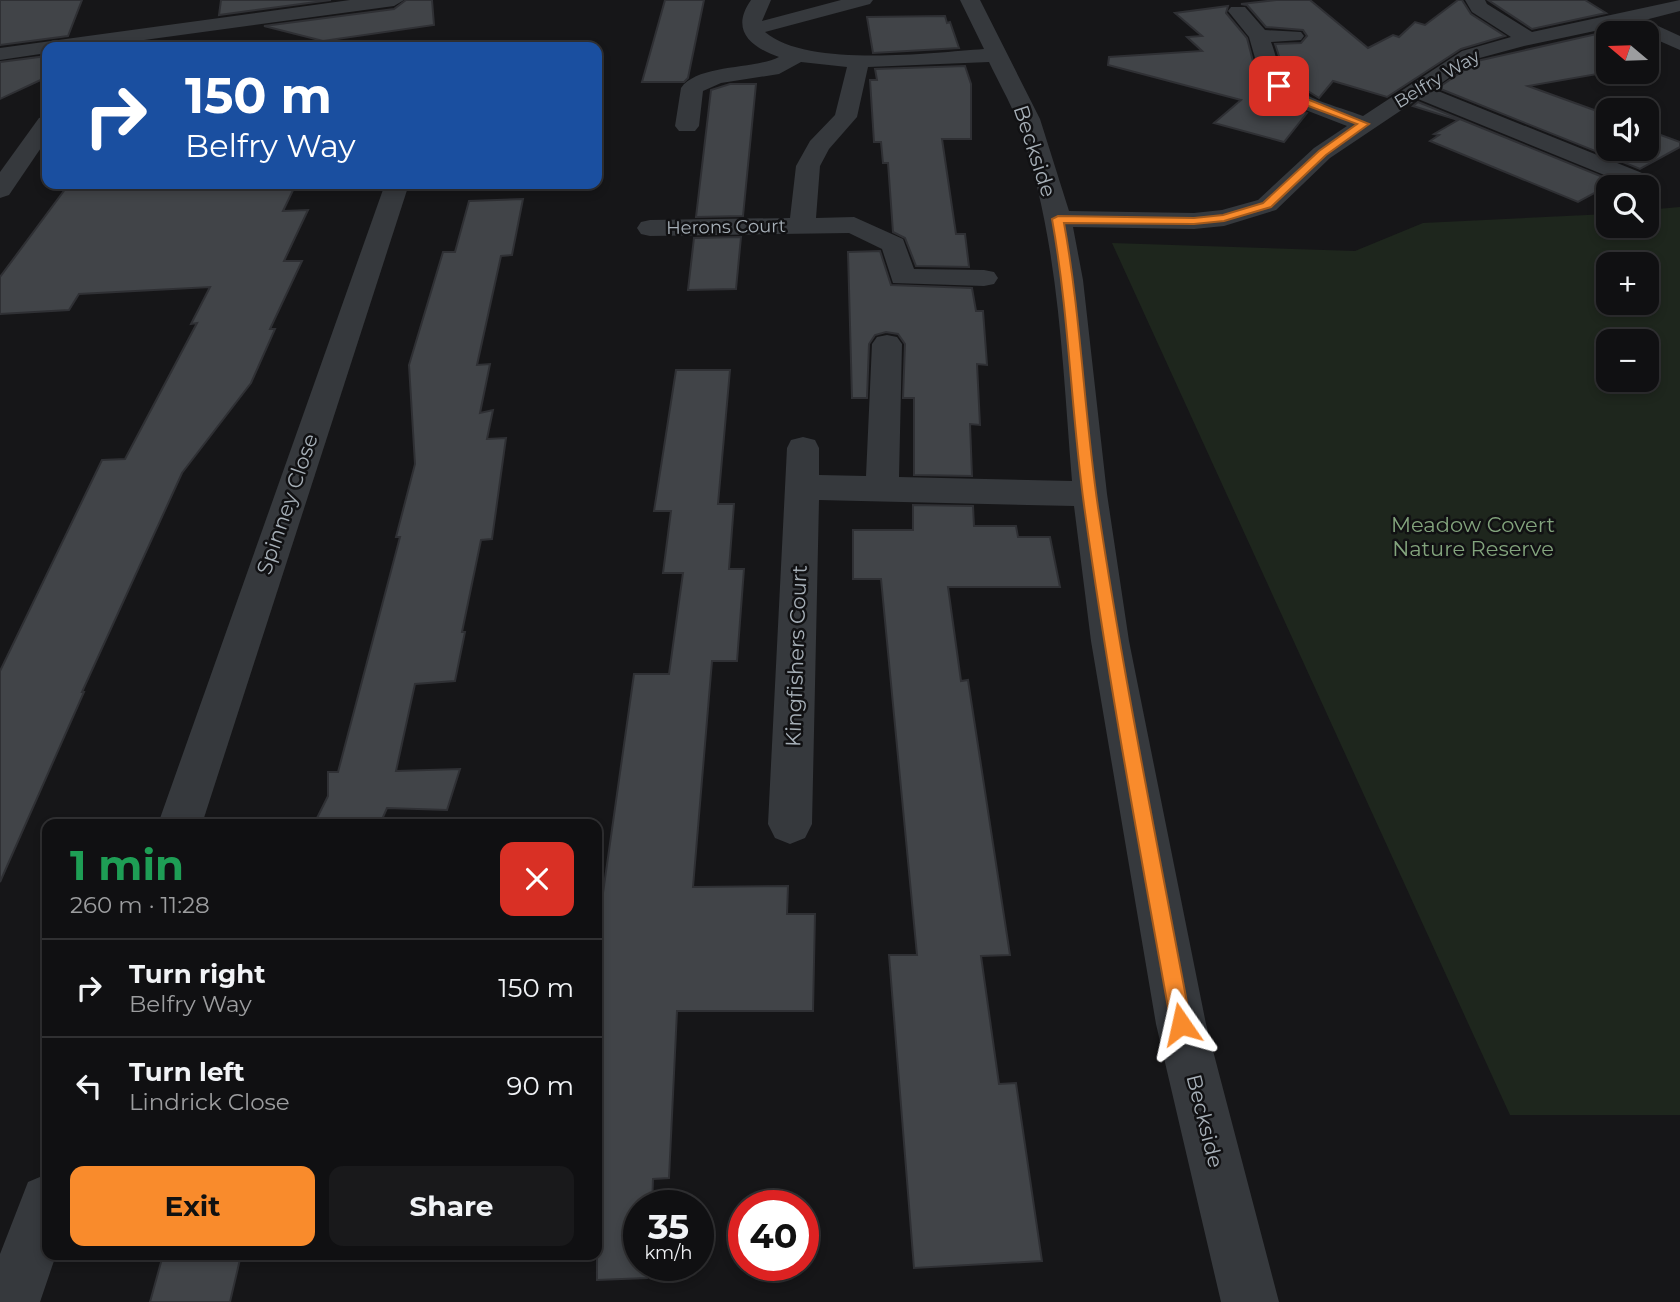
<!DOCTYPE html>
<meta charset="utf-8">
<style>
body{margin:0;font-family:Montserrat,sans-serif;background:#19191b;color:#f1f3f6;height:100vh;display:flex;flex-direction:column;font-size:26px;white-space:nowrap}
*{box-sizing:border-box;margin:0}
p{font-size:23px;color:#9c9d9f}
.icon{flex:none;width:38px;height:38px;fill:none;stroke:currentColor;stroke-width:2;stroke-linecap:round;stroke-linejoin:round}
.map{position:relative;flex:1;overflow:hidden}
.side{position:absolute;left:42px;top:819px;width:560px;height:441px;display:flex;flex-direction:column;background:#101012;border-radius:14px;box-shadow:0 4px 10px #0003,0 0 0 2px #303032}
.side>*{flex:none}
.guide{position:absolute;left:42px;top:42px;width:560px;height:147px;border-radius:14px;box-shadow:0 4px 10px #0003,0 0 0 2px #303032;background:#1a4fa0;color:#fff;overflow:hidden}
.needle{width:46px;rotate:289deg}
.fabs{position:absolute;left:1596px;top:21px;display:grid;gap:14px}
.fabs a{display:grid;place-items:center;width:63px;height:63px;border-radius:14px;background:#101012;box-shadow:0 4px 10px #0003,0 0 0 2px #303032;font-size:35px}
.speed{position:absolute;left:623px;top:1190px;display:flex;gap:14px;font-size:35px;font-weight:700;text-align:center}
.speed>*{display:grid;place-content:center;width:91px;height:91px;border-radius:50%;background:#101012;box-shadow:0 4px 10px #0003,0 0 0 2px #303032;line-height:1}
.speed small{font-size:18px;font-weight:400}
.speed .limit{border:10px solid #d22;background:#fff;color:#111}
.pin{position:absolute;display:grid;place-items:center;width:60px;height:60px;color:#fff;margin:-30px;border-radius:14px;box-shadow:0 4px 10px #0006}
.me{position:absolute;width:77px;margin:-38px;rotate:349deg;stroke-linejoin:round;filter:drop-shadow(0 0 5px #0008)}
.turn{display:flex;align-items:center;gap:24px;height:147px;padding:0 28px;font-size:32px}
.turn .icon{width:91px;height:91px;stroke-width:2.5}
.turn b{display:block;font-size:49px;line-height:60px}
.round{display:grid;place-items:center;flex:none;width:74px;height:74px;border-radius:14px;background:#19191b}
.summary{display:flex;align-items:center;justify-content:space-between;height:119px;padding:0 28px}
h1{font-size:42px;font-weight:700;line-height:52px;color:#1e9e55}
.action{display:flex;gap:14px;margin-top:auto;padding:14px 28px}
.action a{flex:1;height:80px;border-radius:14px;background:#f98b2c;color:#111;font-size:28px;font-weight:700;line-height:80px;text-align:center}
.action a+a{background:#19191b;color:#f1f3f6}
ul{padding:0;list-style:none}
li{display:flex;align-items:center;gap:21px;height:98px;padding:0 28px;border-top:2px solid #303032}
li div{flex:1}
li b{display:block;font-size:26px}
li em{font-style:normal}
.map>svg:first-child{display:block}
.green{fill:#1e261d;fill-rule:evenodd}
.building{fill:#414448;stroke:#2f3034;stroke-width:2}
.lines{fill:none;stroke-linecap:round;stroke-linejoin:round}
.minor{fill:#36393d;fill-rule:evenodd}
.route{fill:#f98b2c;stroke:#a25a1d;stroke-width:2}
.labels{text-anchor:middle;dominant-baseline:central;stroke-width:5;stroke-linejoin:round;paint-order:stroke}
.far-street-label{font-size:18px;fill:#a7b0b8;stroke:#111113}
.street-label{font-size:21px;fill:#a7b0b8;stroke:#111113}
.park-label{font-size:21px;fill:#83a47d;stroke:#111113}
</style>
<div class="map">
<svg width="1680" height="1302" viewBox="0 0 1680 1302">
<rect width="100%" height="100%" fill="#161618"/>
<!-- green -->
<path class="green" d="M1680,207V1115H1510L1112,243L1355,251L1423,223L1608,214V226H1647V210ZM1608,264H1647V303H1608ZM1608,341H1647V380H1608Z"/>
<!-- building -->
<g class="building">
<polygon points="0,0 82,0 68,36 0,45"/>
<polygon points="221,0 331,0 219,15"/>
<polygon points="406,0 432,0 434,25 323,41 264,26 394,9"/>
<polygon points="665,0 704,0 688,78 684,82 642,82"/>
<polygon points="1276,0 1310,0 1368,48 1393,35 1399,37 1415,22 1425,25 1458,0 1462,0 1471,14 1505,36 1461,49 1387,97 1333,81 1319,98 1290,80 1283,68 1275,44 1301,43 1307,36 1303,30 1266,27 1247,5 1241,4"/>
<polygon points="1488,0 1585,0 1606,13 1532,29"/>
<polygon points="1228,6 1226,13 1247,38 1256,73 1269,92 1289,106 1307,113 1284,142 1214,123 1241,100 1108,65 1109,57 1202,51 1187,37 1202,36 1175,13"/>
<polygon points="945,16 947,23 950,22 959,48 873,53 867,17"/>
<polygon points="1623,28 1635,33 1608,33 1609,72 1528,86 1608,115 1608,149 1647,149 1647,130 1680,142 1680,147 1640,169 1438,88 1477,61"/>
<polygon points="47,56 47,77 0,99 0,62"/>
<polygon points="965,66 971,84 971,139 942,139 956,234 965,234 969,267 916,266 905,238 893,232 888,163 883,163 881,142 874,142 870,80 877,80 875,69"/>
<polygon points="730,84 756,84 743,216 696,217 711,90"/>
<polygon points="1418,102 1615,182 1578,202 1430,141 1439,135 1434,134 1458,120 1413,106"/>
<polygon points="69,184 296,184 283,211 308,210 284,261 302,261 270,329 275,329 251,383 182,473 82,692 84,692 0,882 0,671 102,460 125,459 197,323 191,324 210,287 79,294 69,310 0,314 0,277"/>
<polygon points="523,199 512,255 501,256 477,365 490,364 480,413 493,410 487,439 506,438 492,539 481,540 462,632 465,632 455,681 415,684 396,771 460,769 447,810 387,808 380,824 314,824 328,796 328,772 338,772 400,537 396,537 415,464 409,365 443,252 455,252 469,201"/>
<polygon points="741,237 736,289 688,290 694,238"/>
<polygon points="880,251 891,285 972,288 976,311 983,311 987,365 977,364 980,425 970,424 972,476 914,475 914,398 903,398 905,344 898,334 886,332 875,335 869,344 867,398 852,398 848,252"/>
<polygon points="676,370 730,370 718,504 734,504 729,569 744,569 737,661 712,661 693,887 788,886 787,914 815,914 813,1011 677,1011 669,1178 653,1179 652,1206 639,1206 639,1265 648,1265 647,1278 597,1280 597,935 634,674 669,674 683,573 663,573 671,511 654,511"/>
<polygon points="913,505 973,506 974,526 1016,526 1018,537 1050,537 1060,587 948,587 961,681 968,680 1010,955 981,956 999,1084 1016,1083 1042,1261 914,1268 889,955 917,955 881,579 853,579 853,530 913,530"/>
<polygon points="163,1255 241,1255 230,1302 150,1302"/>
</g>
<g class="lines">
<!-- minor -->
<g class="minor">
<polygon points="350,0 404,0 394,6 93,47 47,47 47,53 0,60 0,48"/>
<path d="M751,0H771L762,21L841,0H873L870,4L765,32C807,68 929,53 984,49L960,0H980L1040,119L1069,211L1194,213L1222,210L1258,200L1314,148L1347,126L1290,104L1271,91L1259,72L1249,37L1228,11L1231,7H1245L1265,30L1301,32L1304,36L1301,40L1271,42C1275,52 1277,64 1282,73C1295,98 1338,106 1363,116L1462,51L1511,37L1472,12L1465,0H1485L1487,4L1532,32L1680,0V11L1645,20L1680,36V50L1623,25L1524,46L1476,59L1433,89L1642,173L1645,178L1642,183L1633,185L1624,183L1418,99L1330,158L1276,210L1224,226L1194,229L1073,227L1083,280L1107,494L1129,641L1206,1024L1279,1302H1221L1156,1024L1091,641L1074,506L819,500L812,824L805,838L790,844L775,838L768,824L787,448L791,440L803,437L815,440L819,448V475L866,476L872,344L877,337L887,335L897,337L902,344L899,477L1072,481C1062,360 1059,235 1017,120C1009,100 998,81 989,62L868,67L857,117L829,149L820,166L816,218L854,217L903,239L914,269L984,270L994,272L998,278L994,284L984,286L893,283L882,249L849,233L650,236L641,234L637,228L641,222L650,220L790,218L796,166L810,141L835,115L847,67L801,62L779,74L721,83L703,91L699,126L695,131H679L675,126L681,88C698,64 753,70 779,57C750,47 730,30 751,0Z"/>
<polygon points="47,116 47,139 9,195 0,198 0,172 39,118"/>
<polygon points="385,184 409,184 202,824 158,824"/>
<polygon points="47,1174 47,1255 56,1255 40,1302 0,1302 0,1254 28,1182"/>
</g>
</g>
<!-- route -->
<path class="route" d="M1275,84H1282L1302,97L1369,124L1326,155L1271,207L1224,221L1194,224L1064,223C1081,317 1084,412 1098,507C1124,680 1159,852 1191,1024L1188,1031L1181,1034L1174,1031L1171,1024C1140,851 1108,679 1084,505C1071,410 1069,314 1052,219L1058,216L1194,218L1223,215L1263,203L1319,151L1357,124L1295,101L1275,88Z"/>
<g class="labels">
<!-- far-street labels -->
<g class="far-street-label">
<text transform="translate(1437 79) rotate(-31)">Belfry Way</text>
<text transform="translate(726 227) rotate(-1)">Herons Court</text>
</g>
<!-- street labels -->
<g class="street-label">
<text transform="translate(1035 151) rotate(72)">Beckside</text>
<text transform="translate(287 504) rotate(-71)">Spinney Close</text>
<text transform="translate(796 656) rotate(-88)">Kingfishers Court</text>
<text transform="translate(1205 1121) rotate(76)">Beckside</text>
</g>
<!-- park labels -->
<g class="park-label">
<text x="1473" y="524">Meadow Covert<tspan x="1473" dy="24">Nature Reserve</tspan></text>
</g>
</g>
</svg>
<div class="fabs">
<a><svg class="needle" viewBox="-14 -14 28 28"><path d="M0-13l5 13h-10z" fill="#e53935"/><path d="M0 13l5-13h-10z" fill="#9c9d9f"/></svg></a>
<a><svg class="icon" aria-label="sound" viewBox="0 0 24 24"><path d="M4 9h4l5-4v14l-5-4H4zM17 9q2 3 0 6"/></svg></a>
<a><svg class="icon" aria-label="search" viewBox="0 0 24 24"><circle cx="10" cy="10" r="6"/><path d="M15 15l6 6"/></svg></a>
<a>+</a>
<a>−</a>
</div>
<div class="speed"><div>35<small>km/h</small></div><div class="limit">40</div></div>
<div class="pin" style="left:1279px;top:86px;background:#d93025"><svg class="icon" aria-label="arrive" viewBox="0 0 24 24"><path d="M6 21V4h12l-3 4 3 4H6"/></svg></div>
<svg class="me" style="left:1181px;top:1024px" viewBox="-20 -20 40 40"><path d="M0-17L14 15 0 8-14 15z" fill="#f98b2c" stroke="#fff" stroke-width="4"/></svg>
<div class="guide">
<div class="turn"><svg class="icon" aria-label="right" viewBox="0 0 24 24"><path d="M7 20v-9h11M14 6l5 5-5 5"/></svg><div><b>150 m</b>Belfry Way</div></div>
</div>
<section class="side">
<div class="summary"><div><h1>1 min</h1><p>260 m · 11:28</p></div><a class="round" style="background:#d93025;color:#fff"><svg class="icon" aria-label="close" viewBox="0 0 24 24"><path d="M6 6l12 12M18 6L6 18"/></svg></a></div>
<ul>
<li><svg class="icon" aria-label="right" viewBox="0 0 24 24"><path d="M7 20v-9h11M14 6l5 5-5 5"/></svg><div><b>Turn right</b><p>Belfry Way</p></div><em>150 m</em></li>
<li><svg class="icon" aria-label="left" viewBox="0 0 24 24"><path d="M17 20v-9H6M10 6l-5 5 5 5"/></svg><div><b>Turn left</b><p>Lindrick Close</p></div><em>90 m</em></li>
</ul>
<div class="action"><a>Exit</a><a>Share</a></div>
</section>
</div>
